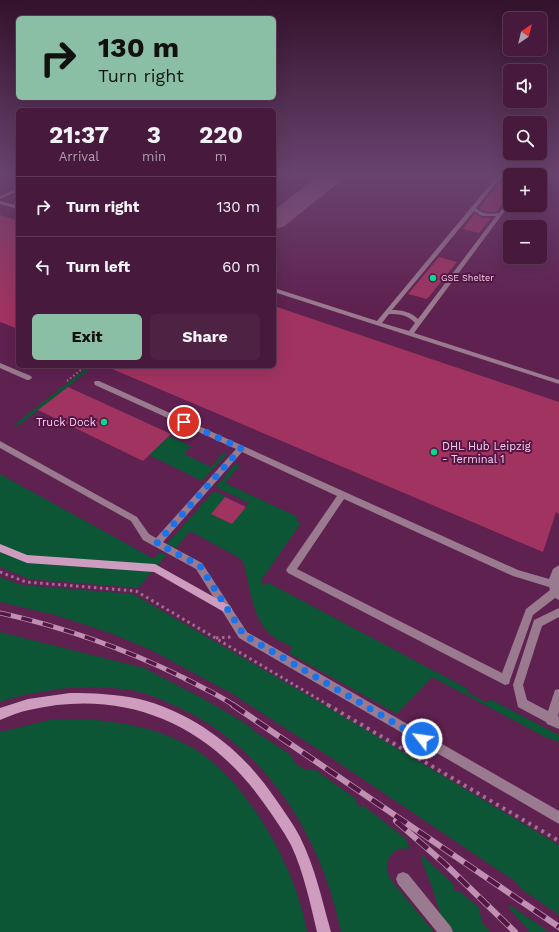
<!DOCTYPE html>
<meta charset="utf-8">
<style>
body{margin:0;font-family:"Work Sans",sans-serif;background:#4e2243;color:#f1f3f6;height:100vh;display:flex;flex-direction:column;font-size:15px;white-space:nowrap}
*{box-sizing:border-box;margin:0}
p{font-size:13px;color:#b0a0af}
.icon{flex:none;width:22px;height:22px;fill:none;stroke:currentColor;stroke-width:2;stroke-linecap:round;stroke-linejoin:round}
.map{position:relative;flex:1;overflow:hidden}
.panel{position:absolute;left:16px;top:108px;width:260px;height:260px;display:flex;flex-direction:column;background:#47193c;border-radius:6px;box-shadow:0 4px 16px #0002,0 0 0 1px #5f3856}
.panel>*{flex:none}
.guide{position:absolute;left:16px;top:16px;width:260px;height:84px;border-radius:6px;box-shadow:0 4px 16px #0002,0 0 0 1px #5f3856;background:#8abfa5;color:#111;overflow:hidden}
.needle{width:26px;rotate:35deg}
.buttons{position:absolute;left:503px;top:12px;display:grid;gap:8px}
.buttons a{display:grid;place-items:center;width:44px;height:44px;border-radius:6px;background:#47193c;box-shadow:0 4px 16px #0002,0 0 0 1px #5f3856;font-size:20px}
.pin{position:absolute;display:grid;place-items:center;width:34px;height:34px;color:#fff;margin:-17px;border:2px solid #fff;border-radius:50%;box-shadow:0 1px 4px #0007}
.me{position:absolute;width:44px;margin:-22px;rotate:300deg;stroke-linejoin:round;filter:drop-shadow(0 0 3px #0008)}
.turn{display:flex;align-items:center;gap:14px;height:84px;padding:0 16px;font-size:18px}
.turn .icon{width:52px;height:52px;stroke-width:2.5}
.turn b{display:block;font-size:28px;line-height:34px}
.eta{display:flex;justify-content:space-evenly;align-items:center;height:68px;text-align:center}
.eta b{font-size:24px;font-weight:700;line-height:28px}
.primary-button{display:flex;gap:8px;margin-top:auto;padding:8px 16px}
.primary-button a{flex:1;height:46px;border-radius:6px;background:#8abfa5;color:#111;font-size:16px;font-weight:700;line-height:46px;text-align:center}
.primary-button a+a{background:#4e2243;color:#f1f3f6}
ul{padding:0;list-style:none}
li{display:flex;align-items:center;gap:12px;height:60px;padding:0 16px;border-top:1px solid #5f3856}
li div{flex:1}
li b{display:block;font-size:15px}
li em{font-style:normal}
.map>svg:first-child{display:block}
.green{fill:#0c5535}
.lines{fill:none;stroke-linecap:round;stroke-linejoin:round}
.taxiway{fill:#8f5880;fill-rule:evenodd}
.building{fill:#a13361}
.path-far2{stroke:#a16d93;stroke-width:2;stroke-dasharray:1.5 2.5;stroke-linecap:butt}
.path-far1{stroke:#a16d93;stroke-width:3;stroke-dasharray:2.5 3.5;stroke-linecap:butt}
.path{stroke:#a16d93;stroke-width:4;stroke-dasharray:3 4.5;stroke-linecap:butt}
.lane{fill:#9a7a8f;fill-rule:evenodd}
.secondary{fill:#cd9cbe;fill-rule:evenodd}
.rail-far1-casing{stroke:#bf90b1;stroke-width:5}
.rail-casing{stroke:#bf90b1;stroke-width:6}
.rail-far1{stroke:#531645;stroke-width:3.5;stroke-dasharray:11;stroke-linecap:butt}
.rail{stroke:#531645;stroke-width:4.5;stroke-dasharray:14;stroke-linecap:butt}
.route{stroke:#1a73e8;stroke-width:7;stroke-dasharray:0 12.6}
.poi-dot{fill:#07d98b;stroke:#531645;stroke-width:1.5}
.labels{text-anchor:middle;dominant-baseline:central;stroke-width:4;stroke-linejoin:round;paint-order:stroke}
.far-poi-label{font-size:9px;fill:#f7d1ea;stroke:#531645;text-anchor:start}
.poi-label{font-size:11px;fill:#f7d1ea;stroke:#531645;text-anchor:end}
</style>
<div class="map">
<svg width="559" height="932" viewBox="0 0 559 932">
<rect width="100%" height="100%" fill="#5f2150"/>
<!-- green -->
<g class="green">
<polygon points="89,366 94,366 18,426 14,425"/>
<polygon points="169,436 191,446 184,454 211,467 224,452 227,454 202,481 149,455"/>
<path d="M235,464L240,465L225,483L298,517L296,521L301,523L260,582L265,585L267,582L468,689L467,692L488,703L490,699L559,735V742L545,737L432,677L397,714L289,653L292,647C284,643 274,639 268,632C253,619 249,583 244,564L241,559L190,531L176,548L167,544L214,491L226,496L211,514L232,524L249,503L216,487Z"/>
<polygon points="0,474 154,559 160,552 166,556 138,588 29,579 0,567"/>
<polygon points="0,577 22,585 133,594 316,700 559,845 559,915 520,888 516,882 333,759 231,693 153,651 110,633 55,615 0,602"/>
<path d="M0,632L144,668L200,697L245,723L254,731L291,755L294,762L305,770L314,769L356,799L357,804L360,807L364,806L406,839L410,850C399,845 389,853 387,865C386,870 389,875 391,880L434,932H341C322,839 269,751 182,709C167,702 148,693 131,690C112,687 90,687 71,688C48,690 22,694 0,702Z"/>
<path d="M83,719C122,722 159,728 193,748C249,782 296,869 307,932H0V732L50,720Z"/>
<polygon points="422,855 453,884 454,889 457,892 461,892 479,908 482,922 491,932 448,932 444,927 433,890 422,861"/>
<polygon points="510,905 549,932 530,932 509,908"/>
</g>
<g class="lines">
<!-- taxiway -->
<polygon class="taxiway" points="320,175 345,175 342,180 283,227 274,229 274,210"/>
</g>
<!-- building -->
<g class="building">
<polygon points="499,183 510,185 510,194 496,212 487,212 480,209 479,208"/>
<polygon points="475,213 482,218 491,218 479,233 463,229"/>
<polygon points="0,215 18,221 18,329 0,322"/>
<polygon points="439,257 457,262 427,299 408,294"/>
<polygon points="274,306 559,402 559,514 556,512 543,552 105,366 274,366"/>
<polygon points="68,387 171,434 143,461 38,410"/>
<polygon points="225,497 246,507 232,524 211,514"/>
</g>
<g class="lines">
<!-- path-far2 -->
<polyline class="path-far2" points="67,381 86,366"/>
<!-- path-far1 -->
<g class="path-far1">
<polyline points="0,572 26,582 136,591 330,706"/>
<polyline points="216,638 231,637"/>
</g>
<!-- path -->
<polyline class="path" points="328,705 559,841"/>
<!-- lane -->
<g class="lane">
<path d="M498,175H503L476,208C483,215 490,214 499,213L510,200V204L414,333L559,380V384L274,292V288L377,321ZM474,211L482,216H496L418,319C411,312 402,310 392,310ZM389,314C400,314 408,315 415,323L409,331L382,323Z"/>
<polygon points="505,175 510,175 510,177"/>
<polygon points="18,188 18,191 0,199 0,196"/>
<polygon points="0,201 18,206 18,209 0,204"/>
<polygon points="0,363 31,376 32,378 29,380 27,380 0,368"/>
<path d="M95,381H99L518,570L549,579L553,569L559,565V600L555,598L533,615L510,680L509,684L505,685L288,573L286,570L288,567L337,496L242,452L163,542L202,563L247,632L559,811V824L239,638L196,569L143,540L131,521L0,448V441L137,517L149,534L156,538L236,449L95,385L94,383ZM344,499L513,576L549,587L550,590L526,609L502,673L297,569Z"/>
<polygon points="559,608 559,617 542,626 523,685 527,700 548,711 555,690 559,689 559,712 558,716 559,717 559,729 547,724 546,722 518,707 513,685 534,620"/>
<polygon points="403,872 408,874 451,927 453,932 437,932 398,884 396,879 398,874"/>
</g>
<!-- secondary -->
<g class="secondary">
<polygon points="0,544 27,555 155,564 230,606 232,609 230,612 227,613 224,612 154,572 27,563 0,552"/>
<path d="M70,693C93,693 116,694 139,699C185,710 229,740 259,777C266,785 271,793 277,801C285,813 294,825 300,837C315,867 322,900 331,932H317C310,903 304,873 291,845C283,830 273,816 263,802C207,723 124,688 29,710C19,712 10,716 0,720V708L28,699Z"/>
</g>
<!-- rail-far1 casing -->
<g class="rail-far1-casing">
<path id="rail-far1" d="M0,613C64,627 125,649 184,678C201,687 219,695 235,706"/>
</g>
<!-- rail casing -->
<g class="rail-casing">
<g id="rail">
<polyline points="233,705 559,927"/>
<polyline points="396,821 445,864 515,932"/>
</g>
</g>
<!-- rail-far1 -->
<use href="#rail-far1" class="rail-far1"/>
<!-- rail -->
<use href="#rail" class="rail"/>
</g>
<!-- sky -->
<linearGradient id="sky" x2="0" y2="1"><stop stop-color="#34122c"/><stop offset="0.57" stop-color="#69436f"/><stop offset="1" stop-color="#69436f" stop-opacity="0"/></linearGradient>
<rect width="559" height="306" fill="url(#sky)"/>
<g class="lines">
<!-- route -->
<polyline class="route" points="184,422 241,448 157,543 200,566 244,635 422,739"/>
</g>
<!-- markers -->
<g class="poi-dot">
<circle cx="433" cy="278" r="4"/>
<circle cx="104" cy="422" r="4"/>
<circle cx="434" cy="452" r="4"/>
</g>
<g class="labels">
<!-- far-poi labels -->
<g class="far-poi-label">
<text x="441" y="278">GSE Shelter</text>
</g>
<!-- poi labels -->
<g class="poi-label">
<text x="96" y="422">Truck Dock</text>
<text x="442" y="446" text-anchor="start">DHL Hub Leipzig<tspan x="442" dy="13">- Terminal 1</tspan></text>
</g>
</g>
</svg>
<div class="buttons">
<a><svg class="needle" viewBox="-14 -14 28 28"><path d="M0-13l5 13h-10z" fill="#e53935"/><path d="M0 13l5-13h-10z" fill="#b0a0af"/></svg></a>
<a><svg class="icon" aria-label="sound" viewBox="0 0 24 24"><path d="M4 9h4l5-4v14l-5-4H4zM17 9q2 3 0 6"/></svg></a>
<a><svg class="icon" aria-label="search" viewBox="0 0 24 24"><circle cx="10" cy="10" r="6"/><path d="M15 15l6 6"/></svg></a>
<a>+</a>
<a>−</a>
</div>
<div class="pin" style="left:184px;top:422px;background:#d93025"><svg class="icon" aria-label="arrive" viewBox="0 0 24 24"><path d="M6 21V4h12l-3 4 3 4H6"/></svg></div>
<svg class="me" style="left:422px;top:739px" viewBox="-20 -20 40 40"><circle r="17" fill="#1a73e8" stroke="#fff" stroke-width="3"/><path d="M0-11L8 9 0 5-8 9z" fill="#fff"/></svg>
<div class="guide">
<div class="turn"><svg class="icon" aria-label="right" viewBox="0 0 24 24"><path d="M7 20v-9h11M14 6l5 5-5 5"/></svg><div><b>130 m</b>Turn right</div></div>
</div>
<section class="panel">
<div class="eta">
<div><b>21:37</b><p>Arrival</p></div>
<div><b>3</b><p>min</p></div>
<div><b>220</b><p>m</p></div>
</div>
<ul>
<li><svg class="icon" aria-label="right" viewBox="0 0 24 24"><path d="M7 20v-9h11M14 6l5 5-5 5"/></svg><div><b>Turn right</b></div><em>130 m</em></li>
<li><svg class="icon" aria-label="left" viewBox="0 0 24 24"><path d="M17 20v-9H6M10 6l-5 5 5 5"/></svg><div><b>Turn left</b></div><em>60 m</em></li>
</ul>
<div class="primary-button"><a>Exit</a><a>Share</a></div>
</section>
</div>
